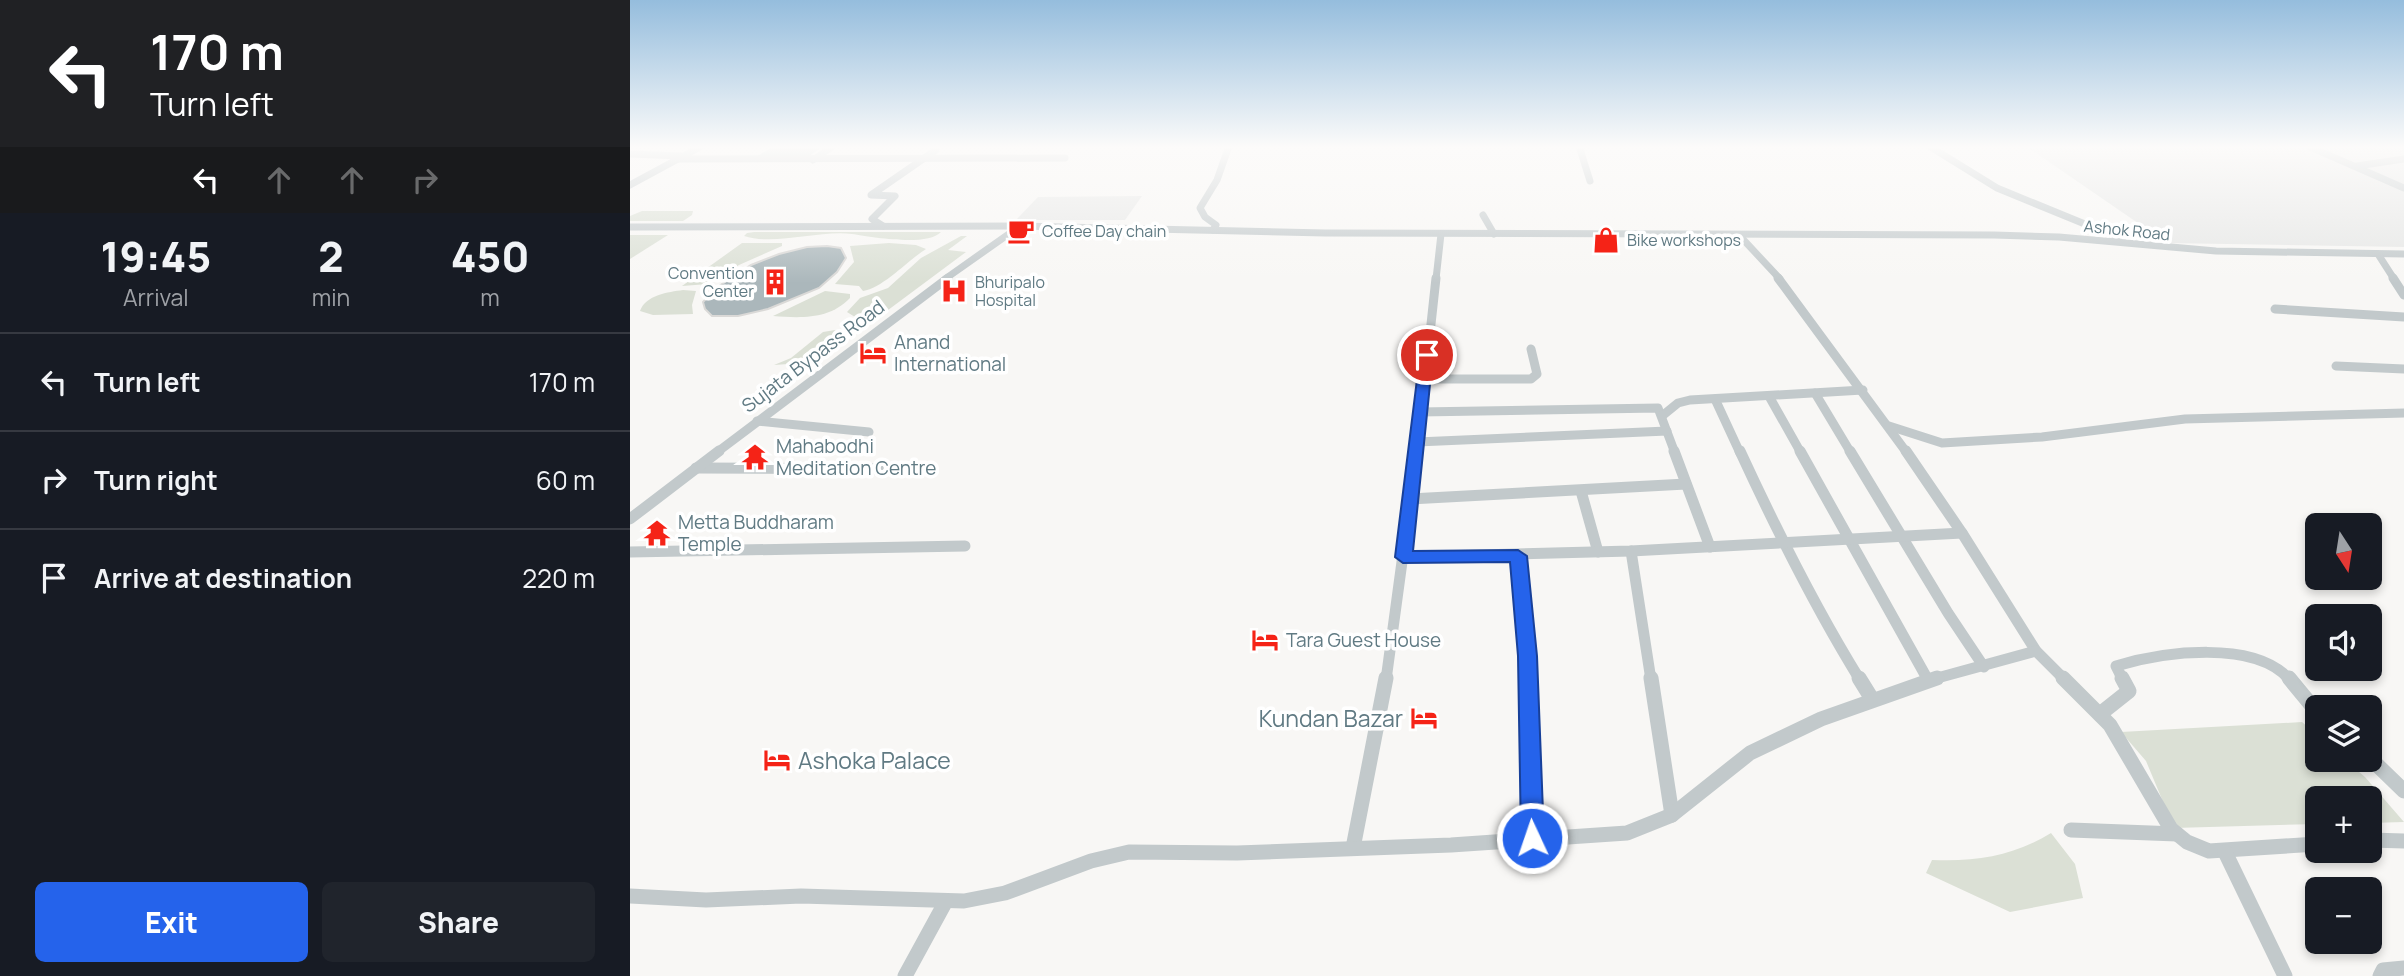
<!DOCTYPE html>
<meta charset="utf-8">
<style>
body{margin:0;font-family:Manrope,sans-serif;background:#20242c;color:#f1f3f6;height:100vh;display:flex;flex-direction:column;font-size:26px;white-space:nowrap}
*{box-sizing:border-box;margin:0}
p{font-size:23px;color:#9ea1a6}
.icon{flex:none;width:38px;height:38px;fill:none;stroke:currentColor;stroke-width:2;stroke-linecap:round;stroke-linejoin:round}
.map{position:relative;flex:1;overflow:hidden}
.sheet{display:flex;flex-direction:column;background:#171b24;width:630px}
.sheet>*{flex:none}
.banner{background:#202124;color:#fff;overflow:hidden}
.needle{width:46px;rotate:168deg}
.fabs{position:absolute;left:1675px;top:513px;display:grid;gap:14px}
.fabs a{display:grid;place-items:center;width:77px;height:77px;border-radius:10px;background:#171b24;box-shadow:0 4px 10px #0003;font-size:35px}
.pin{position:absolute;display:grid;place-items:center;width:60px;height:60px;color:#fff;margin:-30px;border:4px solid #fff;border-radius:50%;box-shadow:0 2px 7px #0007}
.me{position:absolute;width:77px;margin:-38px;rotate:357deg;stroke-linejoin:round;filter:drop-shadow(0 0 5px #0008)}
.turn{display:flex;align-items:center;gap:24px;height:147px;padding:0 35px;font-size:32px}
.turn .icon{width:91px;height:91px;stroke-width:2.5}
.turn b{display:block;font-size:49px;line-height:60px}
.lanes{display:flex;align-items:center;height:66px;padding:0 35px;background:#0003;justify-content:center;gap:35px;direction:ltr}
.lanes .off{opacity:.35}
.eta{display:flex;justify-content:space-evenly;align-items:center;height:119px;text-align:center}
.eta b{font-size:42px;font-weight:800;line-height:49px}
.action{display:flex;gap:14px;margin-top:auto;padding:14px 35px}
.action a{flex:1;height:80px;border-radius:10px;background:#2563eb;color:#fff;font-size:28px;font-weight:800;line-height:80px;text-align:center}
.action a+a{background:#20242c;color:#f1f3f6}
ul{padding:0;list-style:none}
li{display:flex;align-items:center;gap:21px;height:98px;padding:0 35px;border-top:2px solid #363941}
li div{flex:1}
li b{display:block;font-size:26px}
li em{font-style:normal}
main{display:flex;flex:1;min-height:0}
.map>svg:first-child{display:block}
.built{fill:#e6e7e6}
.green{fill:#dbe0d5}
.water{fill:#bacbcc}
.building{fill:#abb7bb;stroke:#dad9d7;stroke-width:2}
.lines{fill:none;stroke-linecap:round;stroke-linejoin:round}
.minor-far3{stroke:#c2c9cb;stroke-width:7}
.minor-far2{stroke:#c2c9cb;stroke-width:9}
.minor-far1{stroke:#c2c9cb;stroke-width:11}
.minor{stroke:#c2c9cb;stroke-width:15}
.route{fill:#2563eb;stroke:#184099;stroke-width:2}
.labels{text-anchor:middle;dominant-baseline:central;stroke-width:7;stroke-linejoin:round;paint-order:stroke}
.far-street-label{font-size:16px;fill:#607a83;stroke:#fff}
.far-poi-label{font-size:16px;fill:#607a83;stroke:#fff;text-anchor:start}
.poi-label{font-size:19px;fill:#607a83;stroke:#fff;text-anchor:start}
.street-label{font-size:19px;fill:#607a83;stroke:#fff}
.near-poi-label{font-size:23px;fill:#607a83;stroke:#fff;text-anchor:end}
</style>
<main>
<section class="sheet">
<div class="banner">
<div class="turn"><svg class="icon" aria-label="left" viewBox="0 0 24 24"><path d="M17 20v-9H6M10 6l-5 5 5 5"/></svg><div><b>170 m</b>Turn left</div></div>
<div class="lanes"><svg class="icon" aria-label="left" viewBox="0 0 24 24"><path d="M17 20v-9H6M10 6l-5 5 5 5"/></svg><svg class="icon off" aria-label="ahead" viewBox="0 0 24 24"><path d="M12 20V5M6 11l6-6 6 6"/></svg><svg class="icon off" aria-label="ahead" viewBox="0 0 24 24"><path d="M12 20V5M6 11l6-6 6 6"/></svg><svg class="icon off" aria-label="right" viewBox="0 0 24 24"><path d="M7 20v-9h11M14 6l5 5-5 5"/></svg></div>
</div>
<div class="eta">
<div><b>19:45</b><p>Arrival</p></div>
<div><b>2</b><p>min</p></div>
<div><b>450</b><p>m</p></div>
</div>
<ul>
<li><svg class="icon" aria-label="left" viewBox="0 0 24 24"><path d="M17 20v-9H6M10 6l-5 5 5 5"/></svg><div><b>Turn left</b></div><em>170 m</em></li>
<li><svg class="icon" aria-label="right" viewBox="0 0 24 24"><path d="M7 20v-9h11M14 6l5 5-5 5"/></svg><div><b>Turn right</b></div><em>60 m</em></li>
<li><svg class="icon" aria-label="arrive" viewBox="0 0 24 24"><path d="M6 21V4h12l-3 4 3 4H6"/></svg><div><b>Arrive at destination</b></div><em>220 m</em></li>
</ul>
<div class="action"><a>Exit</a><a>Share</a></div>
</section>
<div class="map">
<svg width="1774" height="976" viewBox="0 0 1774 976">
<rect width="100%" height="100%" fill="#f8f7f5"/>
<!-- built -->
<g class="built">
<polygon points="1396,146 1774,146 1774,247 1537,243"/>
<polygon points="512,196 495,220 386,220 408,197"/>
</g>
<!-- green -->
<g class="green">
<polygon points="12,211 63,211 62,215 53,221 0,221 0,216"/>
<path d="M124,232H311C297,247 242,237 222,234C189,230 145,246 114,236L117,233Z"/>
<polygon points="0,235 38,235 0,259"/>
<polygon points="331,236 337,236 318,250 336,252 250,316 225,317 217,312 230,298 258,288 291,258"/>
<polygon points="112,243 152,243 152,246 109,265 78,284 52,286"/>
<path d="M259,243L286,245L296,249C277,261 253,288 233,291L229,286L205,284L224,262L220,246Z"/>
<path d="M53,290L66,291L62,305L63,314L23,315L10,311C16,295 38,292 53,290Z"/>
<path d="M195,291L220,294V298C199,320 170,318 143,316Z"/>
<polygon points="205,330 215,331 211,335 224,334 187,362 144,365 161,358 193,332"/>
<polygon points="1672,722 1687,735 1687,760 1715,760 1735,777 1774,822 1740,823 1740,798 1687,798 1687,824 1544,828 1516,761 1491,732"/>
<path d="M1421,833L1445,864L1453,898L1380,912L1296,873L1302,860C1346,862 1384,856 1421,833Z"/>
</g>
<!-- water -->
<polygon class="water" points="144,146 194,146 176,158 126,157"/>
<!-- building -->
<polygon class="building" points="197,246 211,248 216,258 207,272 189,288 138,309 108,316 82,316 75,309 73,302 86,288 121,265 149,254 177,247"/>
<g class="lines">
<!-- minor-far3 -->
<g class="minor-far3">
<polyline points="949,146 960,181"/>
<polyline points="1299,146 1367,188 1489,238"/>
<polyline points="1678,146 1774,188"/>
<polyline points="0,154 51,156"/>
<polyline points="48,159 435,158"/>
<polyline points="183,160 203,146"/>
<polyline points="1727,166 1774,159"/>
<polyline points="0,185 72,146"/>
<polyline points="853,215 864,234"/>
<polyline points="253,226 242,219 265,196 241,195 306,150"/>
<polyline points="0,227 390,226 695,233 1364,235 1429,237 1586,251 1774,254"/>
<polyline points="583,230 586,225 575,217 570,208 587,180 599,146"/>
<polyline points="1109,235 1150,279"/>
<polyline points="1748,254 1764,279"/>
<polyline points="315,279 390,226"/>
<polyline points="806,279 811,234"/>
</g>
<!-- minor-far2 -->
<g class="minor-far2">
<polyline points="1148,278 1277,453"/>
<polyline points="1763,278 1774,295"/>
<polyline points="1645,309 1774,317"/>
<polyline points="1706,366 1774,369"/>
<polyline points="794,379 901,379 907,374 901,349"/>
<polyline points="1185,393 1221,453"/>
<polyline points="1140,398 1171,453"/>
<polyline points="1085,399 1110,453"/>
<polyline points="790,412 1028,408 1045,453"/>
<polyline points="1032,416 1048,403 1060,400 1233,390"/>
<polyline points="127,421 239,432"/>
<polyline points="1259,426 1312,443 1412,437 1555,419 1774,413"/>
<polyline points="787,442 1037,431"/>
<polyline points="86,453 318,278"/>
<polyline points="787,453 806,278"/>
</g>
<!-- minor-far1 -->
<g class="minor-far1">
<polyline points="1044,451 1080,547"/>
<path d="M1110,451C1146,529 1184,606 1230,680"/>
<polyline points="1170,451 1298,680"/>
<polyline points="1220,451 1318,613 1354,667"/>
<polyline points="1276,451 1332,533 1406,651 1435,680"/>
<polyline points="66,468 276,469"/>
<polyline points="951,491 968,552"/>
<polyline points="780,499 1056,484"/>
<polyline points="0,519 89,451"/>
<polyline points="1001,551 1021,680"/>
<polyline points="0,552 335,546"/>
<polyline points="888,556 899,680"/>
<polyline points="773,557 1001,551 1332,533"/>
<polyline points="756,680 787,451"/>
<polyline points="1300,680 1406,651"/>
<path d="M1493,680L1486,666C1533,652 1625,639 1660,680"/>
</g>
<!-- minor -->
<g class="minor">
<polyline points="899,678 903,838"/>
<polyline points="1021,678 1042,815"/>
<polyline points="1229,678 1242,699"/>
<polyline points="1433,678 1480,725 1541,829 1557,842 1579,851 1687,844"/>
<polyline points="1659,678 1687,712"/>
<polyline points="1470,714 1499,691 1492,678"/>
<polyline points="1740,758 1774,791"/>
<polyline points="1441,830 1547,834"/>
<polyline points="1740,840 1774,841"/>
<polyline points="723,848 756,678"/>
<polyline points="1595,852 1655,976"/>
<polyline points="0,896 76,900 171,896 334,901 375,893 461,861 499,852 607,853 821,845 997,833 1042,815 1120,753 1191,719 1307,678"/>
<polyline points="275,976 316,901"/>
<polyline points="1750,976 1753,970 1774,968"/>
</g>
</g>
<!-- sky -->
<linearGradient id="sky" x2="0" y2="1"><stop stop-color="#95bddd"/><stop offset="0.52" stop-color="#fcfbfa"/><stop offset="1" stop-color="#fcfbfa" stop-opacity="0"/></linearGradient>
<rect width="1774" height="283" fill="url(#sky)"/>
<!-- route -->
<polygon class="route" points="797,351 803,355 783,551 888,550 897,556 907,656 914,838 911,846 902,849 894,846 891,838 888,656 880,562 773,563 765,557 790,355"/>
<!-- icons -->
<defs>
<g id="cafe-bare" transform="scale(2.1)"><path d="M-5.5-4.5H6V0H3Q3 3.5 0 3.5H-2.5Q-5.5 3.5-5.5 0ZM3-3.2v2h1.7v-2ZM-6 4.5H4V6H-6Z" fill="#f52317" stroke="#fff" stroke-width="2.5" paint-order="stroke"/></g>
<g id="shop-bare" transform="scale(2.1)"><path d="M-5-2.5h2.3a2.7 3.5 0 0 1 5.4 0H5L5.5 6h-11ZM-1.5-2.5h3a1.5 2.3 0 0 0-3 0Z" fill="#f52317" stroke="#fff" stroke-width="2.5" paint-order="stroke"/></g>
<g id="building-bare" transform="scale(2.1)"><path d="M-4-6H4V6H1V3H-1V6H-4ZM-2.5-4.3h1.7v1.8h-1.7ZM.8-4.3h1.7v1.8H.8ZM-2.5-1h1.7V.8h-1.7ZM.8-1h1.7V.8H.8Z" fill="#f52317" stroke="#fff" stroke-width="2.5" paint-order="stroke"/></g>
<g id="hospital-bare" transform="scale(2.1)"><path d="M-5-5h3v3.5h4V-5h3V5h-3V1.5h-4V5h-3Z" fill="#f52317" stroke="#fff" stroke-width="2.5" paint-order="stroke"/></g>
<g id="hotel-bare" transform="scale(2.1)"><path d="M-6-4.5h1.5V1H6V5H4.5V3h-9V5H-6ZM-4 0a1.8 1.8 0 1 1 3.6 0ZM.5 0V-2.5h3Q6-2.5 6 0Z" fill="#f52317" stroke="#fff" stroke-width="2.5" paint-order="stroke"/></g>
<g id="temple-bare" transform="scale(2.1)"><path d="M0-6L5-2H3V0L6.5 2.5H4V6H1.5V3h-3V6H-4V2.5H-6.5L-3 0V-2H-5Z" fill="#f52317" stroke="#fff" stroke-width="2.5" paint-order="stroke"/></g>
</defs>
<g fill-rule="evenodd">
<use href="#cafe-bare" x="391" y="231"/>
<use href="#shop-bare" x="976" y="240"/>
<use href="#building-bare" x="145" y="282"/>
<use href="#hospital-bare" x="324" y="291"/>
<use href="#hotel-bare" x="243" y="353"/>
<use href="#temple-bare" x="125" y="457"/>
<use href="#temple-bare" x="27" y="533"/>
<use href="#hotel-bare" x="635" y="640"/>
<use href="#hotel-bare" x="794" y="718"/>
<use href="#hotel-bare" x="147" y="760"/>
</g>
<g class="labels">
<!-- far-street labels -->
<g class="far-street-label">
<text transform="translate(1497 230) rotate(6)">Ashok Road</text>
</g>
<!-- far-poi labels -->
<g class="far-poi-label">
<text x="412" y="231">Coffee Day chain</text>
<text x="997" y="240">Bike workshops</text>
<text x="124" y="273" text-anchor="end">Convention<tspan x="124" dy="18">Center</tspan></text>
<text x="345" y="282">Bhuripalo<tspan x="345" dy="18">Hospital</tspan></text>
</g>
<!-- poi labels -->
<g class="poi-label">
<text x="264" y="342">Anand<tspan x="264" dy="22">International</tspan></text>
<text x="146" y="446">Mahabodhi<tspan x="146" dy="22">Meditation Centre</tspan></text>
<text x="48" y="522">Metta Buddharam<tspan x="48" dy="22">Temple</tspan></text>
<text x="656" y="640">Tara Guest House</text>
</g>
<!-- street labels -->
<g class="street-label">
<text transform="translate(183 356) rotate(-37)">Sujata Bypass Road</text>
</g>
<!-- near-poi labels -->
<g class="near-poi-label">
<text x="773" y="718">Kundan Bazar</text>
<text x="168" y="760" text-anchor="start">Ashoka Palace</text>
</g>
</g>
</svg>
<div class="fabs">
<a><svg class="needle" viewBox="-14 -14 28 28"><path d="M0-13l5 13h-10z" fill="#e53935"/><path d="M0 13l5-13h-10z" fill="#9ea1a6"/></svg></a>
<a><svg class="icon" aria-label="sound" viewBox="0 0 24 24"><path d="M4 9h4l5-4v14l-5-4H4zM17 9q2 3 0 6"/></svg></a>
<a><svg class="icon" aria-label="layers" viewBox="0 0 24 24"><path d="M12 4l9 5-9 5-9-5zM3 14l9 5 9-5"/></svg></a>
<a>+</a>
<a>−</a>
</div>
<div class="pin" style="left:797px;top:355px;background:#d93025"><svg class="icon" aria-label="arrive" viewBox="0 0 24 24"><path d="M6 21V4h12l-3 4 3 4H6"/></svg></div>
<svg class="me" style="left:902px;top:838px" viewBox="-20 -20 40 40"><circle r="17" fill="#2563eb" stroke="#fff" stroke-width="3"/><path d="M0-11L8 9 0 5-8 9z" fill="#fff"/></svg>
</div>
</main>
